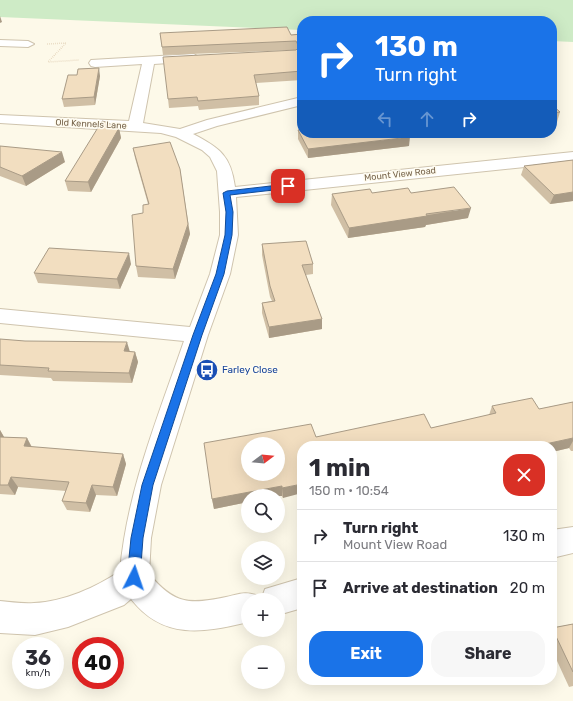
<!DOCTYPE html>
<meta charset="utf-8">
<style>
body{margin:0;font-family:Rubik,sans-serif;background:#f7f7f7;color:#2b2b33;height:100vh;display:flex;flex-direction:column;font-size:15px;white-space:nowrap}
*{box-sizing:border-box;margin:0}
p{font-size:13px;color:#7c7c81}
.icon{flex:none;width:22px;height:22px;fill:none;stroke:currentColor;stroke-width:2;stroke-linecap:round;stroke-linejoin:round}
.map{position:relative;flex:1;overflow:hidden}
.side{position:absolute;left:297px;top:441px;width:260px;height:244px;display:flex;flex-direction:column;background:#fff;border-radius:16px;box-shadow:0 4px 16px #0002}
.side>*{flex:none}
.hud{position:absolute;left:297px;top:16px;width:260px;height:122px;border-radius:16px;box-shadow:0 4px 16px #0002;background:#1a73e8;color:#fff;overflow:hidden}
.needle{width:26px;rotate:74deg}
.fabs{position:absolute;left:241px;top:437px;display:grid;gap:8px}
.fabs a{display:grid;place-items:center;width:44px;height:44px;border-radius:50%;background:#fff;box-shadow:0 4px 16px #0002;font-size:20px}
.speed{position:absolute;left:12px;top:637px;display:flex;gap:8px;font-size:20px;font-weight:700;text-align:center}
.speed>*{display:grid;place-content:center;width:52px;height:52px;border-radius:50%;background:#fff;box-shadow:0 4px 16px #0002;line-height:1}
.speed small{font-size:10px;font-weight:400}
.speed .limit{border:6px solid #d22;background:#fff;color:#111}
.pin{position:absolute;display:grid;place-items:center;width:34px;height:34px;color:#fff;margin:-17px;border-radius:8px;box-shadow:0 2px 6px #0006}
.me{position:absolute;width:44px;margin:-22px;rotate:4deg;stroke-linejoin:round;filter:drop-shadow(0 0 3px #0008)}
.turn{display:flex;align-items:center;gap:14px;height:84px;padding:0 12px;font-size:18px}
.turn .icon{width:52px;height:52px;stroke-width:2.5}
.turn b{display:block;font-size:28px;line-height:34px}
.lanes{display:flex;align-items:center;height:38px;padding:0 12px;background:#0003;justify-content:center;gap:20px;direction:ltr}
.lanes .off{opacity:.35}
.round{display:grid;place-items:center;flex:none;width:42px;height:42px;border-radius:16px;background:#f7f7f7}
.summary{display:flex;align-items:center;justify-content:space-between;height:68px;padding:0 12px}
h1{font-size:24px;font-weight:700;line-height:30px}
.cta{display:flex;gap:8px;margin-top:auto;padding:8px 12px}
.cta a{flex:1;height:46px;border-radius:16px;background:#1a73e8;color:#fff;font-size:16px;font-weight:700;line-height:46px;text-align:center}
.cta a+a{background:#f7f7f7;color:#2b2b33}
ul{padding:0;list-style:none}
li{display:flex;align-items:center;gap:12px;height:52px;padding:0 12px;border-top:1px solid #e1e1e2}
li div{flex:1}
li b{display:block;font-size:15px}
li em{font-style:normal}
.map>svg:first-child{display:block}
.green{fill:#ceebc6}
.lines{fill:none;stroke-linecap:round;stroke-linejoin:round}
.minor-casing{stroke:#cfc4ae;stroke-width:2}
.path{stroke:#d8c2a3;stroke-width:1.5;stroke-dasharray:0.5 1.5;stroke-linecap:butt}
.minor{fill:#fff;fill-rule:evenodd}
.wall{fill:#d0bfa5}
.shaded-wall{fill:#a99b86}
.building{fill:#f2dec0;stroke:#a99b86;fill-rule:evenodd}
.route{fill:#1a73e8;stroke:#114b97}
.labels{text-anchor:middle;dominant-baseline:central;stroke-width:3;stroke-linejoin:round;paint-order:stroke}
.far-street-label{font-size:9px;fill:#78654c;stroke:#fffcf0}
.transit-label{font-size:10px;fill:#164399;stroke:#fffcf0;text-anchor:start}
</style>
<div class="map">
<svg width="573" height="701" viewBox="0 0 573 701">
<rect width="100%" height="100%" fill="#fdf9e9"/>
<!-- green -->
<polygon class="green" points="0,0 573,0 573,42 552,41 552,21 302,21 302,30 0,17"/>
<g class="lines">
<!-- minor casing -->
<g class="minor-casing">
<g id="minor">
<polygon points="0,40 28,41 34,44 28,47 0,46"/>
<path d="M194,54L200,58L198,61L154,64L143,123L180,129L207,120L302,97V105L217,126L193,134C220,148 231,156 235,187L573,152V162L236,197L238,235L230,274L208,335L161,485L151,538L149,574C174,604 189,605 226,597C240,594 245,591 259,596L260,600H248V622C203,633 163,640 131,599L124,605L68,627L35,635L0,633V601C11,602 23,604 34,603C63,602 97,587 120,571C127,491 158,417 184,341L0,323V309L190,327L210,274L220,235V212L217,171L210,157L202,150L176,137L161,133L0,123V115L129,121L142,64L95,67L91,66L89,63L91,60Z"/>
<polygon points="573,527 573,553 552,558 552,530"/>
<polygon points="302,578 302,608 278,615 278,600 261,600 265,589"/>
</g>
</g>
<!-- path -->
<polyline class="path" points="47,44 66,43 48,62 79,60"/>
<!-- minor -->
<use href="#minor" class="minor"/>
</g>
<!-- wall -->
<g class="wall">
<polygon points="160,33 291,35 302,34 302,80 256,83 259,96 259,105 199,110 198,106 169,108 168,99 296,50 163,55"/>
<polygon points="77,75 100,76 95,105 64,107 62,99"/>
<polygon points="552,105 560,112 557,122 552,122"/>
<polygon points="119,128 121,138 91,192 68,191 65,181"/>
<polygon points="298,130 409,146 308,158 298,139"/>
<polygon points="0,146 65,162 26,186 0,176"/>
<polygon points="133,148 180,169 190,234 175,279 138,277 136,266 143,213 148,204 135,158"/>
<polygon points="573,160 573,201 550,204 521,175 524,166"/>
<polygon points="372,193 411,193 468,218 426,225 425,227 348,238 331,205 332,194"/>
<polygon points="262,244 313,264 313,274 306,275 322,319 322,329 269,338 262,313 262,303 272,301 270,297 262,255"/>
<polygon points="131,264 120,289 38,283 34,273"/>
<polygon points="0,339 135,352 138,362 132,383 53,381 51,378 0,375"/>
<polygon points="573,402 573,451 571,451 569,448 552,452 552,446 302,446 283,498 282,496 248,496 248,502 214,509 212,499 316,437 431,428 489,415 492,406 539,409"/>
<polygon points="0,430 4,437 27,438 32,447 123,454 126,464 117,496 96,495 90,512 67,510 62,501 66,491 18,487 15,495 0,494"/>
<polygon points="573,624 573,686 569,687 552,650 552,628"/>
</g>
<!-- shaded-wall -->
<g class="shaded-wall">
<polygon points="0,16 2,22 0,23"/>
<polygon points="99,68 100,76 95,105 94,97"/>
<polygon points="119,128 121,138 91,192 88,182"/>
<polygon points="410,137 409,146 308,158 308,149"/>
<polygon points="62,152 65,162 26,186 22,176"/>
<polygon points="573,192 573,201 550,204 554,195"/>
<polygon points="471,208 468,218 426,225 425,227 348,238 349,228"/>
<polygon points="188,224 190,234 175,279 173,269"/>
<polygon points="129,253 131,264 120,289 117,279"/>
<polygon points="322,319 322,329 269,338 269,327"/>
<polygon points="127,342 130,352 124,351"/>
<polygon points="135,352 138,362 132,383 129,373"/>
<polygon points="0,430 4,437 0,445"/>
<polygon points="27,438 32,448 24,446"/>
<polygon points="573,438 573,441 569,448 552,452 552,446 536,446"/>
<polygon points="123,454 126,464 117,496 113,487"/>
<polygon points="11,477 18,487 15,495 8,485"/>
<polygon points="302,484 302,493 283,498 282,488"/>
<polygon points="92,485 96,495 90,512 86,503"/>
<polygon points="282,486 282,496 248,496 248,502 214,509 212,499"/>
</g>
<!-- building -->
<g class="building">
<polygon points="287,27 291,35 302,34 302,71 254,75 259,96 198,101 197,97 168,99 163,57 296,50 299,47 296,41 162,47 160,33"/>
<polygon points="99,68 94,97 62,99 68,75 77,75 78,69"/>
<polygon points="552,105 560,112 552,113"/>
<polygon points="102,121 106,122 119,128 88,182 65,181"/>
<polygon points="302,129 302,133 407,133 410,137 308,149 298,130"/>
<polygon points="170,142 180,169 188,224 173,269 136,266 132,215 143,213 143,205 149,204 133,148"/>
<polygon points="0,146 62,152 22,176 0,167"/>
<polygon points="573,160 573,192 554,195 524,166"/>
<polygon points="454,187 471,208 426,214 427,216 349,228 332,194 370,189 372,193 408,188 411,193"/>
<polygon points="306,241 313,264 302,265 322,319 269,327 262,303 275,301 270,286 262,244"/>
<polygon points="49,248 129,253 117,279 34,273"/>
<polygon points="0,339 25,341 127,342 124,351 135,352 129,373 48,371 49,368 0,365"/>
<path d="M532,398L539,409L573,402V438L536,446H302V484L282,488V486L212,499L204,443L311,424L316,437L424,414L431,428L496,413L492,406ZM248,444H278V474H248Z"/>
<polygon points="0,437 27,438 24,446 123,454 113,487 92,485 86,503 62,501 69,482 11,477 8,485 0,485"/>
<polygon points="573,624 573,672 552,628"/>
</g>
<!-- route -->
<polygon class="route" points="288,184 292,186 291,188 230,195 233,212 232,235 224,274 202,335 153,485 143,538 140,578 138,583 134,585 129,583 127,578 131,538 142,485 193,335 216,274 225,235 226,212 223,193 227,191"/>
<!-- icons -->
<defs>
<g id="bus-disc" transform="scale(1.15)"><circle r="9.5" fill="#1a4fb4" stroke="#fffcf0"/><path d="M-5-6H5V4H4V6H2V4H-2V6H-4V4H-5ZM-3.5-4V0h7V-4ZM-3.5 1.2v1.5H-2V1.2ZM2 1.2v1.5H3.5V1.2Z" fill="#fff"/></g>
</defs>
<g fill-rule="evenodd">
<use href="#bus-disc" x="207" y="370"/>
</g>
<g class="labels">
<!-- far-street labels -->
<g class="far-street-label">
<text transform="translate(91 124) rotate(3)">Old Kennels Lane</text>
<text transform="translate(400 174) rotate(-6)">Mount View Road</text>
</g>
<!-- transit labels -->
<g class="transit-label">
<text x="222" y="370">Farley Close</text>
</g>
</g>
</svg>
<div class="fabs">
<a><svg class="needle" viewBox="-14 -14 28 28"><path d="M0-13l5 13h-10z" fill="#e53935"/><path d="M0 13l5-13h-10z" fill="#7c7c81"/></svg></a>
<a><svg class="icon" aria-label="search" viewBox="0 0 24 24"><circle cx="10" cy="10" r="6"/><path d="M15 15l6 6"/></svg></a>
<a><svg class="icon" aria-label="layers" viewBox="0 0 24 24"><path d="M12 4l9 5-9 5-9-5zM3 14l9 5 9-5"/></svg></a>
<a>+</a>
<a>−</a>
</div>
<div class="speed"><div>36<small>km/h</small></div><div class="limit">40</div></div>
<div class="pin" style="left:288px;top:186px;background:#d93025"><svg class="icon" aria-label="arrive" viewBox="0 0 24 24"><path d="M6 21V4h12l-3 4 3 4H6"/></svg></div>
<svg class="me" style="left:134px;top:578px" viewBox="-20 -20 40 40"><circle r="19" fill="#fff"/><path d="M0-13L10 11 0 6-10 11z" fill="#1a73e8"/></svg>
<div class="hud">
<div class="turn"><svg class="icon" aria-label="right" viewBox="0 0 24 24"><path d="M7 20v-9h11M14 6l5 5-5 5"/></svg><div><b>130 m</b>Turn right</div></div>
<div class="lanes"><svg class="icon off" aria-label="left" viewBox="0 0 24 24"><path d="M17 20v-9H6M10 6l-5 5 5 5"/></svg><svg class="icon off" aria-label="ahead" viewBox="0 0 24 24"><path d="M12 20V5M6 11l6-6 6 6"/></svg><svg class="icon" aria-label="right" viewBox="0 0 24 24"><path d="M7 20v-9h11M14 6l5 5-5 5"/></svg></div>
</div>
<section class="side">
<div class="summary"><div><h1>1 min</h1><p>150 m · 10:54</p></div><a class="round" style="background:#d93025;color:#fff"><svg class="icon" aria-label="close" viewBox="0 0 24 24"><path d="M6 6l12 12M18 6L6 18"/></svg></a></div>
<ul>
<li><svg class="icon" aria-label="right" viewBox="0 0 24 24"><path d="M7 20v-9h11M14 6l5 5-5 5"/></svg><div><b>Turn right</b><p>Mount View Road</p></div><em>130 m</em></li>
<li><svg class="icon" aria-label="arrive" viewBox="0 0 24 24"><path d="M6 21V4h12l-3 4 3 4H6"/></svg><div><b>Arrive at destination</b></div><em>20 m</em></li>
</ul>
<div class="cta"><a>Exit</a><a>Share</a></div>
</section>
</div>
